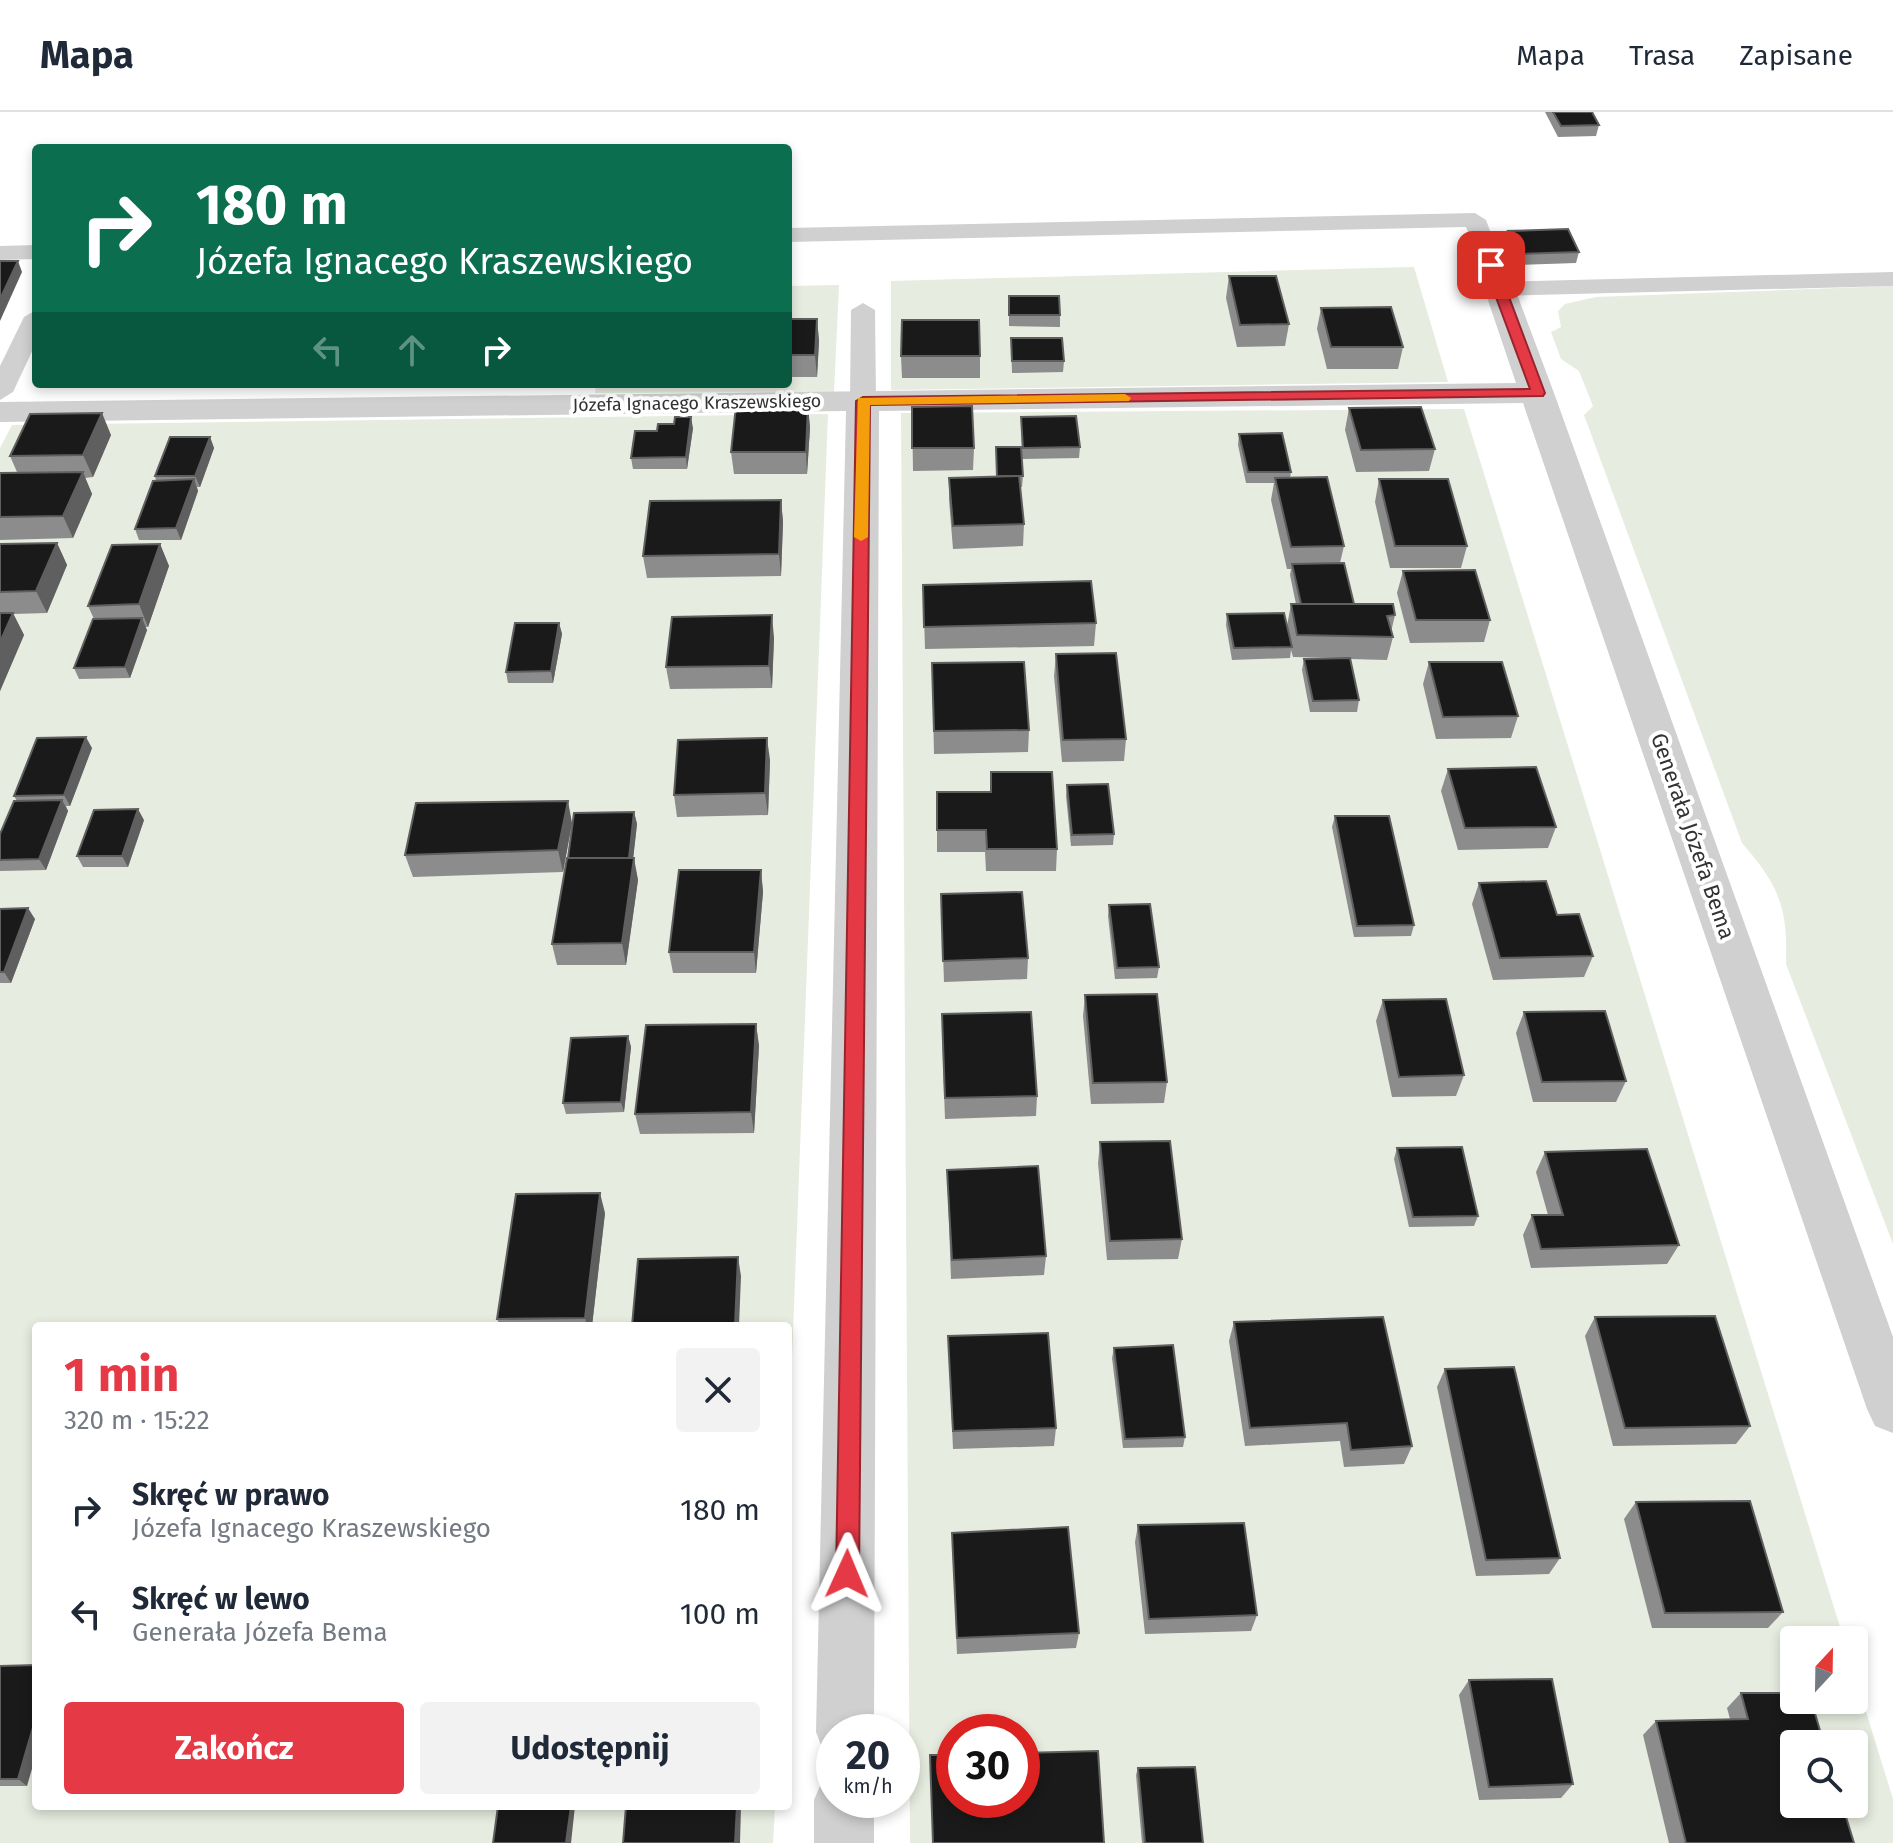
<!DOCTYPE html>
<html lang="pl">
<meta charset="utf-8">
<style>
body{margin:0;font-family:"Fira Sans",sans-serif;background:#f2f2f3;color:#1f2937;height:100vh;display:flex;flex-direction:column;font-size:30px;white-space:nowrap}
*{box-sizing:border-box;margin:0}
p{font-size:26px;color:#747a83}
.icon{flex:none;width:44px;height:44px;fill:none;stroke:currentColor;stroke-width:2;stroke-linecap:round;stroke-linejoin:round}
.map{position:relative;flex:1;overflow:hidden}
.side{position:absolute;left:32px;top:1210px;width:760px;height:488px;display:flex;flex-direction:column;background:#fff;border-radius:8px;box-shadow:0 4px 12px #0003}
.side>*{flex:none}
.top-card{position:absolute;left:32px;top:32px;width:760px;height:244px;border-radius:8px;box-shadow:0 4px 12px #0003;background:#0b6e4f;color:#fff;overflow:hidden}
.needle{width:52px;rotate:22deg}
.controls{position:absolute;left:1780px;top:1514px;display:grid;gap:16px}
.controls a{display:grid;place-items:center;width:88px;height:88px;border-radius:8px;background:#fff;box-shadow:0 4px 12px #0003;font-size:40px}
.speed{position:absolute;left:816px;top:1602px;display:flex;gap:16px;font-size:40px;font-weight:700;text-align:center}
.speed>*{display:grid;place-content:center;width:104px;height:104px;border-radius:50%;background:#fff;box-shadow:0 4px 12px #0003;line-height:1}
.speed small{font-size:20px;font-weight:400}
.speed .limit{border:12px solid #d22;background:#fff;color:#111}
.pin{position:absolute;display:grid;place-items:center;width:68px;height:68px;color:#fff;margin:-34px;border-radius:16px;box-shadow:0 4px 12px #0006}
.me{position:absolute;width:88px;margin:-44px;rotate:1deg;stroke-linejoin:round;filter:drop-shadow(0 0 6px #0008)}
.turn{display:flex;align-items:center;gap:28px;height:168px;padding:0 32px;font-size:36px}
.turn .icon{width:104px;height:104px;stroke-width:2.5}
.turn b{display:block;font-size:56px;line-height:68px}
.lanes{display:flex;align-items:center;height:76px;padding:0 32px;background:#0003;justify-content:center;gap:40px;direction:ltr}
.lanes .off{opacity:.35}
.round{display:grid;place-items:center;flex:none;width:84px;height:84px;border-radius:8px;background:#f2f2f3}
.overview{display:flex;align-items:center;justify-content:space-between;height:136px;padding:0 32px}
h1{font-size:48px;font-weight:700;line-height:60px;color:#e63946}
.primary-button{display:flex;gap:16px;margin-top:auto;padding:16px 32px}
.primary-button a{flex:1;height:92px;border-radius:8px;background:#e63946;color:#fff;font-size:32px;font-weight:700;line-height:92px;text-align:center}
.primary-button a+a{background:#f2f2f3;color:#1f2937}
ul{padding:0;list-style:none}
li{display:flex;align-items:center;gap:24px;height:104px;padding:0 32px}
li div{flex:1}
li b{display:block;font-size:30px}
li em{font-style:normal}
header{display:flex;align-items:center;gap:48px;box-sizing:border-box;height:112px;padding:0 40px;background:#fff;border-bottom:2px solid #e0e1e3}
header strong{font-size:38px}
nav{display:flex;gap:44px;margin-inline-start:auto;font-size:28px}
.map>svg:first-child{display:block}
.green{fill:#e6ecdf;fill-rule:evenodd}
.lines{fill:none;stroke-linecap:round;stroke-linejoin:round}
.lane{fill:#d0d0d0;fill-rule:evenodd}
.street{fill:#d0d0d0;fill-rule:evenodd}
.wall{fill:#8c8c8c}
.shaded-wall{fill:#5f5f5f}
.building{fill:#1a1a1a;stroke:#5f5f5f;stroke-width:2}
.route{fill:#e63946;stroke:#96252e;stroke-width:2}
.slow{fill:#f59e0b}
.labels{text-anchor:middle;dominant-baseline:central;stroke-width:8;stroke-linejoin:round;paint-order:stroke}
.far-street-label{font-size:18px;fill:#333;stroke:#fff}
.street-label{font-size:22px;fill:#333;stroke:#fff}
</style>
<header>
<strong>Mapa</strong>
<nav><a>Mapa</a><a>Trasa</a><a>Zapisane</a></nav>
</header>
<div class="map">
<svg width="1893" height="1731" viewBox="0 0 1893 1731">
<rect width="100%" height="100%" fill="#fff"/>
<!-- green -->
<g class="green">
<polygon points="1414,155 1448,270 891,278 891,169"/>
<polygon points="839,173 834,280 595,281 596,272 788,272 788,174"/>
<path d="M1893,174V1132L1786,852C1788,796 1779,773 1742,731L1584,303L1593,294L1579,259L1561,247L1551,220L1561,215L1558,199L1565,192L1596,185Z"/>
<path d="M1464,297L1844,1528H1794V1588H1854V1561L1893,1687V1731H910L901,301ZM954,1620H1022V1688H954ZM1794,1632H1854V1692H1794Z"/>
<polygon points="828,302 788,1352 788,1214 36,1214 36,1694 775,1694 773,1731 0,1731 0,336 12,313"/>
</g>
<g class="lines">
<!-- lane -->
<g class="lane">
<polygon points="1475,101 1486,108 1503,153 1499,158 1483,158 1466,115 788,130 788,116"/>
<polygon points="36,133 36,147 0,148 0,134"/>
<polygon points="1893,160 1893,174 1499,184 1487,177 1499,170"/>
<polygon points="863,191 875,198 876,289 863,297 850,289 851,198"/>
<polygon points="36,198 36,231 13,280 0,288 0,254 24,205"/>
</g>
<!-- street -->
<g class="street">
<polygon points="1491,144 1502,147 1506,153 1554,281 1893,1225 1893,1321 1875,1314 1867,1297 1523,291 879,299 874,1620 834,1620 834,1645 824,1641 816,1620 846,299 0,310 0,290 1516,271 1476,153 1480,147"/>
<polygon points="834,1662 834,1688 874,1688 874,1731 814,1731 814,1688 823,1667"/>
</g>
</g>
<!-- wall -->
<g class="wall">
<polygon points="1545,0 1592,0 1599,13 1596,24 1558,25"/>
<polygon points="1508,119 1579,140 1576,151 1515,153 1506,130"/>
<polygon points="1229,164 1289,212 1285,234 1237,235 1226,186"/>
<polygon points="1009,184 1060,203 1060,215 1009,214"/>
<polygon points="1321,196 1403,235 1398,257 1327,257 1317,217"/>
<polygon points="788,207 817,207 819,229 817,265 788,265"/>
<polygon points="1011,226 1064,249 1063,260 1012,261"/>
<polygon points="901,244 980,244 980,266 902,266"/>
<polygon points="808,294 810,316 807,362 734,362 731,340"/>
<polygon points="912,295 974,336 973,358 913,359"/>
<polygon points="1349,296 1435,337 1429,359 1356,360 1345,318"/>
<polygon points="1021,305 1080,335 1079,346 1022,347"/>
<polygon points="693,316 687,357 633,357 631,346 657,319"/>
<polygon points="1239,322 1291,360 1290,366 1344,434 1340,451 1354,492 1395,503 1391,520 1393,525 1387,548 1350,547 1359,588 1357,600 1310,600 1302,558 1304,547 1345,546 1293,545 1291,538 1290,546 1232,548 1226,513 1227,502 1287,514 1291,492 1296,492 1290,463 1291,457 1287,457 1271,388 1274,371 1246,371 1238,333"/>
<polygon points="111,323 93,365 85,366 92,382 73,426 0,428 0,361 17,360 10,344"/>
<polygon points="210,325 214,336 200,375 197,375 198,379 181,428 139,428 135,417 156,369 155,364"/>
<polygon points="996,335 1023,364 1022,375 1020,375 1024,412 1023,434 953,437 949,388 949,366 997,365"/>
<polygon points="1379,367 1467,434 1461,456 1390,456 1375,390"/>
<polygon points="781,388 783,410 781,464 647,466 643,444"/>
<polygon points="57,431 67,453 47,501 13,502 24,523 0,579 0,432"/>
<polygon points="160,432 169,454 148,515 145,515 147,518 130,566 79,567 74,556 94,507 88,494"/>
<polygon points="1403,459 1490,508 1484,530 1410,531 1397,481"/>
<polygon points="923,473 1096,511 1094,534 925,537"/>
<polygon points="559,511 562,522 553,571 508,571 506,560"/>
<polygon points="774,526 772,576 670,577 666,555"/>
<polygon points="1056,542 1126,627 1124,649 1062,650 1054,564"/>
<polygon points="1429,550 1518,604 1511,626 1436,627 1423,572"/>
<polygon points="932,551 1029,618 1028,640 934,642"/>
<polygon points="92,636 70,694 66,694 68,699 46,758 0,759 0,722 17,689 14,684"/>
<polygon points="770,648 768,703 677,705 674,683"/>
<polygon points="1448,657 1556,715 1548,736 1458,738 1441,679"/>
<polygon points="991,660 1057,737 1056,759 986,759 985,740 937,740 937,680 991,680"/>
<polygon points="1067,673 1114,722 1113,733 1071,734 1066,684"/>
<polygon points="634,700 637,712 633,746 638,768 626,853 557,853 552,832"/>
<polygon points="1335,704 1414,813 1411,824 1354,825 1332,715"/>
<polygon points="144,708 128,755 83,755 77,744"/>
<polygon points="572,711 563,760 413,765 405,743"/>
<polygon points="761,758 763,780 756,861 673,861 669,840"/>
<polygon points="1479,771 1557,803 1593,844 1584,865 1493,868 1472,792"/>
<polygon points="941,782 1028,846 1027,867 944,870"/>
<polygon points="1109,793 1159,855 1157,866 1115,867 1108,804"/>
<polygon points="0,797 35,807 11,871 0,871"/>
<polygon points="1085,883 1167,970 1164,991 1091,992 1083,904"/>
<polygon points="1383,888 1464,963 1456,984 1392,985 1376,909"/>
<polygon points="1524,900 1626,969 1616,990 1533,990 1516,921"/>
<polygon points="756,912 759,934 754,1021 640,1022 635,1002"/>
<polygon points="942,923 1037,984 1036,1004 945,1007"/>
<polygon points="628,924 631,935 624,1000 566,1002 563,991"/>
<polygon points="1100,1030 1182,1127 1178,1147 1107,1148 1098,1051"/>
<polygon points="1397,1036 1478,1104 1474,1114 1409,1115 1394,1047"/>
<polygon points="1545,1040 1679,1133 1667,1152 1531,1156 1523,1123 1532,1103 1548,1103 1536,1060"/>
<polygon points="947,1058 1046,1144 1044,1163 951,1167"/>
<polygon points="605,1101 592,1214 500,1214 497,1207"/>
<polygon points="1595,1205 1750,1314 1736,1332 1613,1334 1585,1224"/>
<polygon points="1234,1210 1412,1334 1404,1352 1344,1355 1340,1329 1245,1334 1229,1229"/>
<polygon points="948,1224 1056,1316 1054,1334 953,1337"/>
<polygon points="1114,1236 1185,1325 1183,1335 1123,1336 1112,1246"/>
<polygon points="1445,1257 1560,1446 1549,1462 1476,1464 1437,1275"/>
<polygon points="1636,1390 1783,1500 1768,1516 1652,1516 1624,1407"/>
<polygon points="1138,1413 1257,1503 1251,1519 1145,1522 1135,1430"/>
<polygon points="952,1421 1079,1521 1076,1536 957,1542"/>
<polygon points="0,1554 27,1674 0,1674"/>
<polygon points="1469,1568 1573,1672 1561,1686 1479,1688 1459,1583"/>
<polygon points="1741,1581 1854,1731 1669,1731 1643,1623 1656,1609 1730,1607 1727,1596"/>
<polygon points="1138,1656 1203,1731 1142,1731 1136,1663"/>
</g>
<!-- shaded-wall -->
<g class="shaded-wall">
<polygon points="18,149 22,160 0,209 0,187"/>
<polygon points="817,207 819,229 817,265 815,243"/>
<polygon points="808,294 810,316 807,362 806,340"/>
<polygon points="102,301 111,323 93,365 83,343"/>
<polygon points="691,305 693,316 687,357 686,345"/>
<polygon points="210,325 214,336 200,375 195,364"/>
<polygon points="83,360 92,382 73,426 63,404"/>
<polygon points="194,367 198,379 181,428 176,416"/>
<polygon points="781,388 783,410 781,464 779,442"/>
<polygon points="57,431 67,453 47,501 36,479"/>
<polygon points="160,432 169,454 148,515 139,492"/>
<polygon points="13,501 24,523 0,579 0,530"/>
<polygon points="772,503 774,526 772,576 769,554"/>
<polygon points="142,506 147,518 130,566 125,555"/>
<polygon points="559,511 562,522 553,571 551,559"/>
<polygon points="86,625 92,636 70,694 64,683"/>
<polygon points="767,626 770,648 768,703 765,681"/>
<polygon points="62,688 68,699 46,758 39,747"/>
<polygon points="568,689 572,711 563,760 558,738"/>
<polygon points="138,697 144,708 128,755 122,744"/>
<polygon points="634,700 637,712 632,757 629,746"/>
<polygon points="634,746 638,768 626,853 622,831"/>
<polygon points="761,758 763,780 756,861 754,840"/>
<polygon points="28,796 35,807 11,871 4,860"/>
<polygon points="756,912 759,934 754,1021 751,1000"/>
<polygon points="628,924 631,935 624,1000 621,990"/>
<polygon points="600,1081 605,1101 592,1214 587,1214 585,1206"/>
<polygon points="738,1145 741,1164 739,1214 735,1214"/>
<polygon points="36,1605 36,1643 27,1674 18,1667"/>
<polygon points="571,1694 575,1694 571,1731 566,1731"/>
<polygon points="737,1694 741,1694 740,1731 735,1731"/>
</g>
<!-- building -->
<g class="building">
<polygon points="1553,0 1592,0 1599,13 1561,14"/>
<polygon points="1568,117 1579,140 1518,142 1508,119"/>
<polygon points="0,149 18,149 0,187"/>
<polygon points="1229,164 1276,164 1289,212 1240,213"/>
<polygon points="1009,184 1059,184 1060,203 1009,203"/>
<polygon points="1391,195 1403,235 1331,235 1321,196"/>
<polygon points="788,207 817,207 815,243 788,243"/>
<polygon points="902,208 979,208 980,244 901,244"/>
<polygon points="1011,226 1062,226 1064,249 1012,249"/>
<polygon points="736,294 808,294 806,340 731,340"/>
<polygon points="972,294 974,336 912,336 912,295"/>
<polygon points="1421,295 1435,337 1361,338 1349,296"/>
<polygon points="102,301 83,343 10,344 30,302"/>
<polygon points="1076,304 1080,335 1023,336 1021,305"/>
<polygon points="675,305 691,305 686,345 631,346 635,319 657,319 658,312 674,312"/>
<polygon points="1282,321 1291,360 1248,360 1239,322"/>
<polygon points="170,325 210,325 195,364 155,364"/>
<polygon points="996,335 1021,335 1023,364 997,364"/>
<polygon points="83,360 63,404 0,405 0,361"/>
<polygon points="1019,364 1024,412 953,414 949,366"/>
<polygon points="1327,365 1344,434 1291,435 1275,366"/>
<polygon points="194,367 176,416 135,417 153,369"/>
<polygon points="1379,367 1448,367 1467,434 1395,434"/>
<polygon points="781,388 779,442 643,444 650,389"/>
<polygon points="57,431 36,479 0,480 0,432"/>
<polygon points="160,432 139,492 88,494 112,433"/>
<polygon points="1344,451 1354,492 1301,492 1292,452"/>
<polygon points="1475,458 1490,508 1416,508 1403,459"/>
<polygon points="1091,469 1096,511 924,515 923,473"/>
<polygon points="1291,492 1393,492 1395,503 1387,504 1393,525 1297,523"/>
<polygon points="0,501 13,501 0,530"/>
<polygon points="1284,501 1292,535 1234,536 1227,502"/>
<polygon points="772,503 769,554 666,555 672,505"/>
<polygon points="142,506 125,555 74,556 93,507"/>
<polygon points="515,511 559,511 551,559 506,560"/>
<polygon points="1116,541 1126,627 1063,628 1056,542"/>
<polygon points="1350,546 1359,588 1313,589 1304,547"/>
<polygon points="1024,550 1029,618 934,619 932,551"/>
<polygon points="1429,550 1502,550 1518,604 1443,605"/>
<polygon points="86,625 64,683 14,684 37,626"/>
<polygon points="767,626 765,681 674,683 678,628"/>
<polygon points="1536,655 1556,715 1465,716 1448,657"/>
<polygon points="991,660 1052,660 1057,737 987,737 986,718 937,718 937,680 991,680"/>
<polygon points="1108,672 1114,722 1072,723 1067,673"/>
<polygon points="62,688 39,747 0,748 0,722 14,689"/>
<polygon points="568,689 558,738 405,743 416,691"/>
<polygon points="138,697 122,744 77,744 94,698"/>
<polygon points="634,700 629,746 568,746 574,701"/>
<polygon points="1335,704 1389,704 1414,813 1357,814"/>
<polygon points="567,746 634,746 622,831 552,832"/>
<polygon points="679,758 761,758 754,840 669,840"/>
<polygon points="1546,769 1557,803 1579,802 1593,844 1500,846 1479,771"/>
<polygon points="1022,780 1028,846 943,849 941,782"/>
<polygon points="1150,792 1159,855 1117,856 1109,793"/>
<polygon points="28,796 4,860 0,860 0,797"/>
<polygon points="1157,882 1167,970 1093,971 1085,883"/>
<polygon points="1446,887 1464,963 1399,965 1383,888"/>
<polygon points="1605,899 1626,969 1542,970 1524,900"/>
<polygon points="1031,900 1037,984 945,986 942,902"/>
<polygon points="756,912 751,1000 635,1002 646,913"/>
<polygon points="628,924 621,990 563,991 571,926"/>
<polygon points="1170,1029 1182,1127 1110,1129 1100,1030"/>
<polygon points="1462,1035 1478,1104 1413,1105 1397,1036"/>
<polygon points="1647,1037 1679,1133 1541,1137 1532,1103 1563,1103 1545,1040"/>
<polygon points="1038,1054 1046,1144 952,1148 947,1058"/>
<polygon points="600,1081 585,1206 497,1207 516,1082"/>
<polygon points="738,1145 735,1214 632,1214 638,1147"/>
<polygon points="1715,1204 1750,1314 1625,1316 1595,1205"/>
<polygon points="1383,1205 1412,1334 1351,1338 1347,1311 1250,1316 1234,1210"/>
<polygon points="1048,1221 1056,1316 953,1319 948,1224"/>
<polygon points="1173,1233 1185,1325 1125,1327 1114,1236"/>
<polygon points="1514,1255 1560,1446 1486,1448 1445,1257"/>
<polygon points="1750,1389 1783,1500 1665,1501 1636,1390"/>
<polygon points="1244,1411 1257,1503 1149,1507 1138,1413"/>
<polygon points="1068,1415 1079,1521 957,1526 952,1421"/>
<polygon points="36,1553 36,1605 18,1667 0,1667 0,1554"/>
<polygon points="1552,1567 1573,1672 1489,1675 1469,1568"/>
<polygon points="1741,1581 1794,1581 1794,1588 1811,1588 1824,1632 1794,1632 1794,1692 1842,1692 1854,1731 1686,1731 1656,1609 1748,1607"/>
<polygon points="1098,1639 1104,1731 933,1731 930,1643 954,1643 954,1688 1022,1688 1022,1641"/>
<polygon points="1195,1655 1203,1731 1145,1731 1138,1656"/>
<polygon points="498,1694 571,1694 566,1731 493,1731"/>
<polygon points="626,1694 737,1694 735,1731 623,1731"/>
</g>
<!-- route -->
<polygon class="route" points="1491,149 1497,153 1545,281 1543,284 870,293 859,1462 855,1470 847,1473 839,1470 836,1462 856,289 863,285 1530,277 1484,153"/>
<!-- slow -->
<polygon class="slow" points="1125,282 1131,286 1129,289 870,293 868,425 861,429 854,425 858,286"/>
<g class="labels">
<!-- far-street labels -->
<g class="far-street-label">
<text transform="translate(697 291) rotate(-1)">Józefa Ignacego Kraszewskiego</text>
</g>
<!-- street labels -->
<g class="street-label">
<text transform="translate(1693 724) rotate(71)">Generała Józefa Bema</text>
</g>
</g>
</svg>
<div class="controls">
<a><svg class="needle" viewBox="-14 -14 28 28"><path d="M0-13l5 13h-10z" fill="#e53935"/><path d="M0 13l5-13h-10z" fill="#747a83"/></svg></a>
<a><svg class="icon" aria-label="search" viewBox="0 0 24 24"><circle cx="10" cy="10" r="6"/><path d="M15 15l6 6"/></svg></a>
</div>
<div class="speed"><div>20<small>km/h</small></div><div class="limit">30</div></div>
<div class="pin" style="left:1491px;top:153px;background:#d93025"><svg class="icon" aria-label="arrive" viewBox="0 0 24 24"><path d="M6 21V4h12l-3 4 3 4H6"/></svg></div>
<svg class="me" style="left:847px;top:1462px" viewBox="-20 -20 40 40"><path d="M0-17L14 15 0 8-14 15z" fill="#e63946" stroke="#fff" stroke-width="4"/></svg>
<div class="top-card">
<div class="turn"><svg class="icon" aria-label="right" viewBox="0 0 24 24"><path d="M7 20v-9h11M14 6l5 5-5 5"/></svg><div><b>180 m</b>Józefa Ignacego Kraszewskiego</div></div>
<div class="lanes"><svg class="icon off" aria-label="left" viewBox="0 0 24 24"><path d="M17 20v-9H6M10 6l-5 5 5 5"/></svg><svg class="icon off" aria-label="ahead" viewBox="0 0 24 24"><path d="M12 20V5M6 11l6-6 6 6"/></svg><svg class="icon" aria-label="right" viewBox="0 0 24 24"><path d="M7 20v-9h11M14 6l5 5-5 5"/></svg></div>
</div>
<section class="side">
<div class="overview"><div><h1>1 min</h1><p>320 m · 15:22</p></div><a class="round"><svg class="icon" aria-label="close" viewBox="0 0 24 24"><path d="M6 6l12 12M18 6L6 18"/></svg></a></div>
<ul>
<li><svg class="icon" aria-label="right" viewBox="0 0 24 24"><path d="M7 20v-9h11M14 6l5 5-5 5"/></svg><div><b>Skręć w prawo</b><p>Józefa Ignacego Kraszewskiego</p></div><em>180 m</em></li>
<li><svg class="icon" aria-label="left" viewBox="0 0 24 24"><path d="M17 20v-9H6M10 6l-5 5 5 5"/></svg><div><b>Skręć w lewo</b><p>Generała Józefa Bema</p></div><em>100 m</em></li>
</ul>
<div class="primary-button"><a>Zakończ</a><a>Udostępnij</a></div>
</section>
</div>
